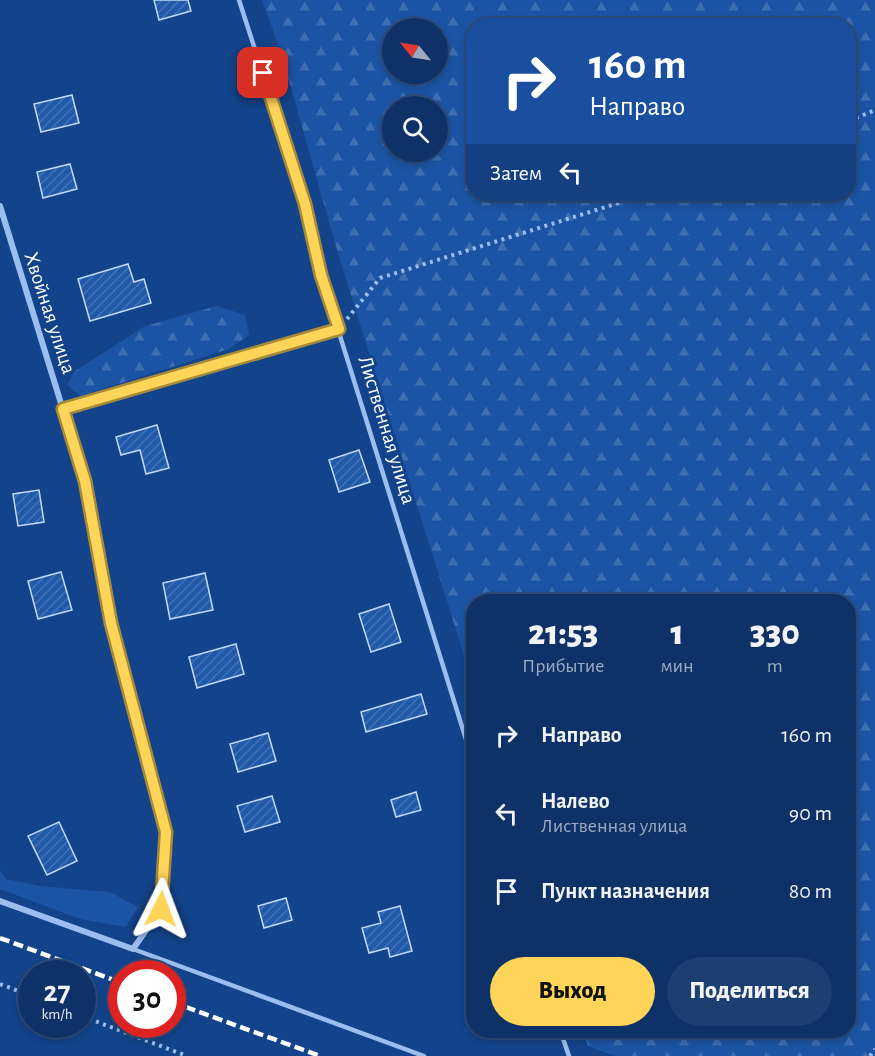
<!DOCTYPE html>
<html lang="ru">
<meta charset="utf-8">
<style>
body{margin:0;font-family:"Alegreya Sans",sans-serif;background:#1c3e71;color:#f1f3f6;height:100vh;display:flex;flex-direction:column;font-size:22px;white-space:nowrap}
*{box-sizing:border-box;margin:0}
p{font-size:20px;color:#9baac0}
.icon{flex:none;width:33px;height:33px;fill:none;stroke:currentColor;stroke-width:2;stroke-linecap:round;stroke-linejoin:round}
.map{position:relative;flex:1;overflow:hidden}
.panel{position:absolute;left:466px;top:594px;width:390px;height:444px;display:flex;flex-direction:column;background:#0e3268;border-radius:24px;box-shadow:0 3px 9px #0003,0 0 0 2px #2e4d7c}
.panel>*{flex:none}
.hud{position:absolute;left:466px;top:18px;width:390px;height:183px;border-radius:24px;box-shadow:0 3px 9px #0003,0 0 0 2px #2e4d7c;background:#1a4fa0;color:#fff;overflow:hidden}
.needle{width:39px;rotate:300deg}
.buttons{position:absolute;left:382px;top:18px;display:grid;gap:12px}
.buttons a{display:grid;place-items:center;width:66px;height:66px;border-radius:50%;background:#0e3268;box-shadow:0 3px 9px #0003,0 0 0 2px #2e4d7c;font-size:30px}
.speed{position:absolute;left:18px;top:960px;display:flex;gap:12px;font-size:30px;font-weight:700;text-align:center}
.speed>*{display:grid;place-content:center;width:78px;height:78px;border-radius:50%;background:#0e3268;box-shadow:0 3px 9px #0003,0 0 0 2px #2e4d7c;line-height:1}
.speed small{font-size:15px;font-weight:400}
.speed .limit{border:9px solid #d22;background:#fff;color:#111}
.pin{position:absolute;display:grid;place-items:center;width:51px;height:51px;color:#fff;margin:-26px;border-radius:12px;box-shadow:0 3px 9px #0006}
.me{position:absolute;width:66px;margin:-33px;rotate:3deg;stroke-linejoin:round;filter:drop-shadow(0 0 4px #0008)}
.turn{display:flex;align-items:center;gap:21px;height:126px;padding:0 24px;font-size:27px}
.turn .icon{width:78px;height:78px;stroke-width:2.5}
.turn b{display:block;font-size:42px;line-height:51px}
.then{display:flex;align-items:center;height:57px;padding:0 24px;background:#0003;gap:12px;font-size:22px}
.eta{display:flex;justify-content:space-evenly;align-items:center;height:102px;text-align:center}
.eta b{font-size:36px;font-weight:800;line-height:42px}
.action{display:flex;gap:12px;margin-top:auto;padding:12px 24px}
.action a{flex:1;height:69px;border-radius:36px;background:#ffd559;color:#111;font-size:24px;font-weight:800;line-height:69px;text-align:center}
.action a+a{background:#1c3e71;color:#f1f3f6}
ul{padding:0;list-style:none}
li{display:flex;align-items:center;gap:18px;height:78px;padding:0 24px}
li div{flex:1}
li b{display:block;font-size:22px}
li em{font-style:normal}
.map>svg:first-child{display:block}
.green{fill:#1b54a4}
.forest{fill:url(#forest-firs);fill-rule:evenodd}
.building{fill:url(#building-hatch);stroke:#c1dafc;stroke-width:1.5}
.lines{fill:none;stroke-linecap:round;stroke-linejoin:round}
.path{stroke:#9bbef0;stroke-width:4;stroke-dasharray:3 4.5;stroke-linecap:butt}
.lane{stroke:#9bbef0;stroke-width:4.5}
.street{stroke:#9bbef0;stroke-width:6}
.rail{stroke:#fff;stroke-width:4.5;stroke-dasharray:10 4.5;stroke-linecap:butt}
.route-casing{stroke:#a68a3a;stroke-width:15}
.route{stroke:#ffd559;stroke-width:10}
.labels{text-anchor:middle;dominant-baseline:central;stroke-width:6;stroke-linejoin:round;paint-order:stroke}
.street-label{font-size:21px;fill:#fff;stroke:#13438a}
</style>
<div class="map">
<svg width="875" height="1056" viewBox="0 0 875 1056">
<defs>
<pattern id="forest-firs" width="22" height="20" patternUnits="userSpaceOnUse" patternTransform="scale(1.5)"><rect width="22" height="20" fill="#1b54a4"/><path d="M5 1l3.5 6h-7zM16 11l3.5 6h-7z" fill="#3d6eb2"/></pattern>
<pattern id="building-hatch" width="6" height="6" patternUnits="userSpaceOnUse" patternTransform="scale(1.5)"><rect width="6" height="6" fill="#2159a9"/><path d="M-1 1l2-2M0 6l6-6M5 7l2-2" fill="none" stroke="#4272b6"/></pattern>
</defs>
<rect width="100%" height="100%" fill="#13438a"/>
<!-- green -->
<polygon class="green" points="0,870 6,879 40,886 110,892 138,907 126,927 80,919 0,889"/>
<!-- forest -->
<g class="forest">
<path d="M262,0H875V1056H615L588,1046L583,1031L849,1030V602H474V687L338,254L280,49ZM474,26H849V194H474ZM393,28H438V74H393ZM393,106H438V152H393Z"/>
<polygon points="217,306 245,315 249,335 229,349 80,396 67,385 75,371 145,326"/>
</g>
<!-- building -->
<g class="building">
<polygon points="154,0 188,0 191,11 159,20"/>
<polygon points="72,95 79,123 41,132 34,104"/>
<polygon points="70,164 77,189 43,198 37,172"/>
<polygon points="128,264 134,282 144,279 151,303 90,321 78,279"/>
<polygon points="157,425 169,468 146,474 140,450 121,455 116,437"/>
<polygon points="359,450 370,482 339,492 329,460"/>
<polygon points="39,490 44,522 18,526 13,494"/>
<polygon points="61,572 72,610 38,619 28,581"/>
<polygon points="205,573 213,610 170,619 163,583"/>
<polygon points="389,604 401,642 371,652 359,614"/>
<polygon points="236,644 244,674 197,688 189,657"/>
<polygon points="421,694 427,714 366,732 361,712"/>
<polygon points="268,733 276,761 238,772 230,744"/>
<polygon points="416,792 421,810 396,817 391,800"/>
<polygon points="272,796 280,822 245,832 237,806"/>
<polygon points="59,822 77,861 47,875 28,836"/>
<polygon points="286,898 292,920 264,928 258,906"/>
<polygon points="400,906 412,951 390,957 388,948 369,953 362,928 381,923 378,912"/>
</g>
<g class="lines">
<!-- path -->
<g class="path">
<polyline points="849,121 875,110"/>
<polyline points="347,319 380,278 647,194"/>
<polyline points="0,984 32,996"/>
<polyline points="82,1016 187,1056"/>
<polyline points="870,1056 875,1049"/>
</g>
<!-- lane -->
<g class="lane">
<polyline points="239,0 305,204 321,275 474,765"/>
<polyline points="63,409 339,329"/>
<polyline points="133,949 424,1056"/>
<polyline points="560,1030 569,1056"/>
</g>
<!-- street -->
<polyline class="street" points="0,206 85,481 111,623 166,832 161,909 133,949 0,901"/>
<!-- rail -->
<g class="rail">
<polyline points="0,938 122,983"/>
<polyline points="172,1002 320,1056"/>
</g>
</g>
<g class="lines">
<!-- route casing -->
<g class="route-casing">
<polyline id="route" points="161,909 166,832 111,623 85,481 63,409 339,329 321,275 305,204 263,73"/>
</g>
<!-- route -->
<use href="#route" class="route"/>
</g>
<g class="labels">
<!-- street labels -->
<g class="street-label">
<text transform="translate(50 313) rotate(72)">Хвойная улица</text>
<text transform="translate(387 430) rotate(73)">Лиственная улица</text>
</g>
</g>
</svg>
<div class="buttons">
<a><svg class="needle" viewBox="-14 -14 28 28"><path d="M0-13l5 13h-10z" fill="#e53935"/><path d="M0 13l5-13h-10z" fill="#9baac0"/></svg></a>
<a><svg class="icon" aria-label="search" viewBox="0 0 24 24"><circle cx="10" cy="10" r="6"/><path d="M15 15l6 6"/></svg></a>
</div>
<div class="speed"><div>27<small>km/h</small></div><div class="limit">30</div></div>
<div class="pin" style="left:263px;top:73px;background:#d93025"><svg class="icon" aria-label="arrive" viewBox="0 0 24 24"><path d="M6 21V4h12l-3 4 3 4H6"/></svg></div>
<svg class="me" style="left:161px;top:909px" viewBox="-20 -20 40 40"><path d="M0-17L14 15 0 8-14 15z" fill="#ffd559" stroke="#fff" stroke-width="4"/></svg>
<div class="hud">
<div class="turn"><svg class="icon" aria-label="right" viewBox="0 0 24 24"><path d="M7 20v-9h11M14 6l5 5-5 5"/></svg><div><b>160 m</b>Направо</div></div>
<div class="then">Затем<svg class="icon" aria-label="left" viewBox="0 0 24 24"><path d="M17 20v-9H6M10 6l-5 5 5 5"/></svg></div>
</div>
<section class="panel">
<div class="eta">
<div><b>21:53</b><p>Прибытие</p></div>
<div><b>1</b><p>мин</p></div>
<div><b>330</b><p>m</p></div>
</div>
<ul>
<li><svg class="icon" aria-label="right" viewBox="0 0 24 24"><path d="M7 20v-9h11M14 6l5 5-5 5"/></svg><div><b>Направо</b></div><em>160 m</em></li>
<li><svg class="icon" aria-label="left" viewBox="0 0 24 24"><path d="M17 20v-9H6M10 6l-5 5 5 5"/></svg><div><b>Налево</b><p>Лиственная улица</p></div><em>90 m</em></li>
<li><svg class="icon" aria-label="arrive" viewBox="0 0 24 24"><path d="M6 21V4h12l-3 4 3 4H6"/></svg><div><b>Пункт назначения</b></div><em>80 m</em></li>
</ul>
<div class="action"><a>Выход</a><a>Поделиться</a></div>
</section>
</div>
